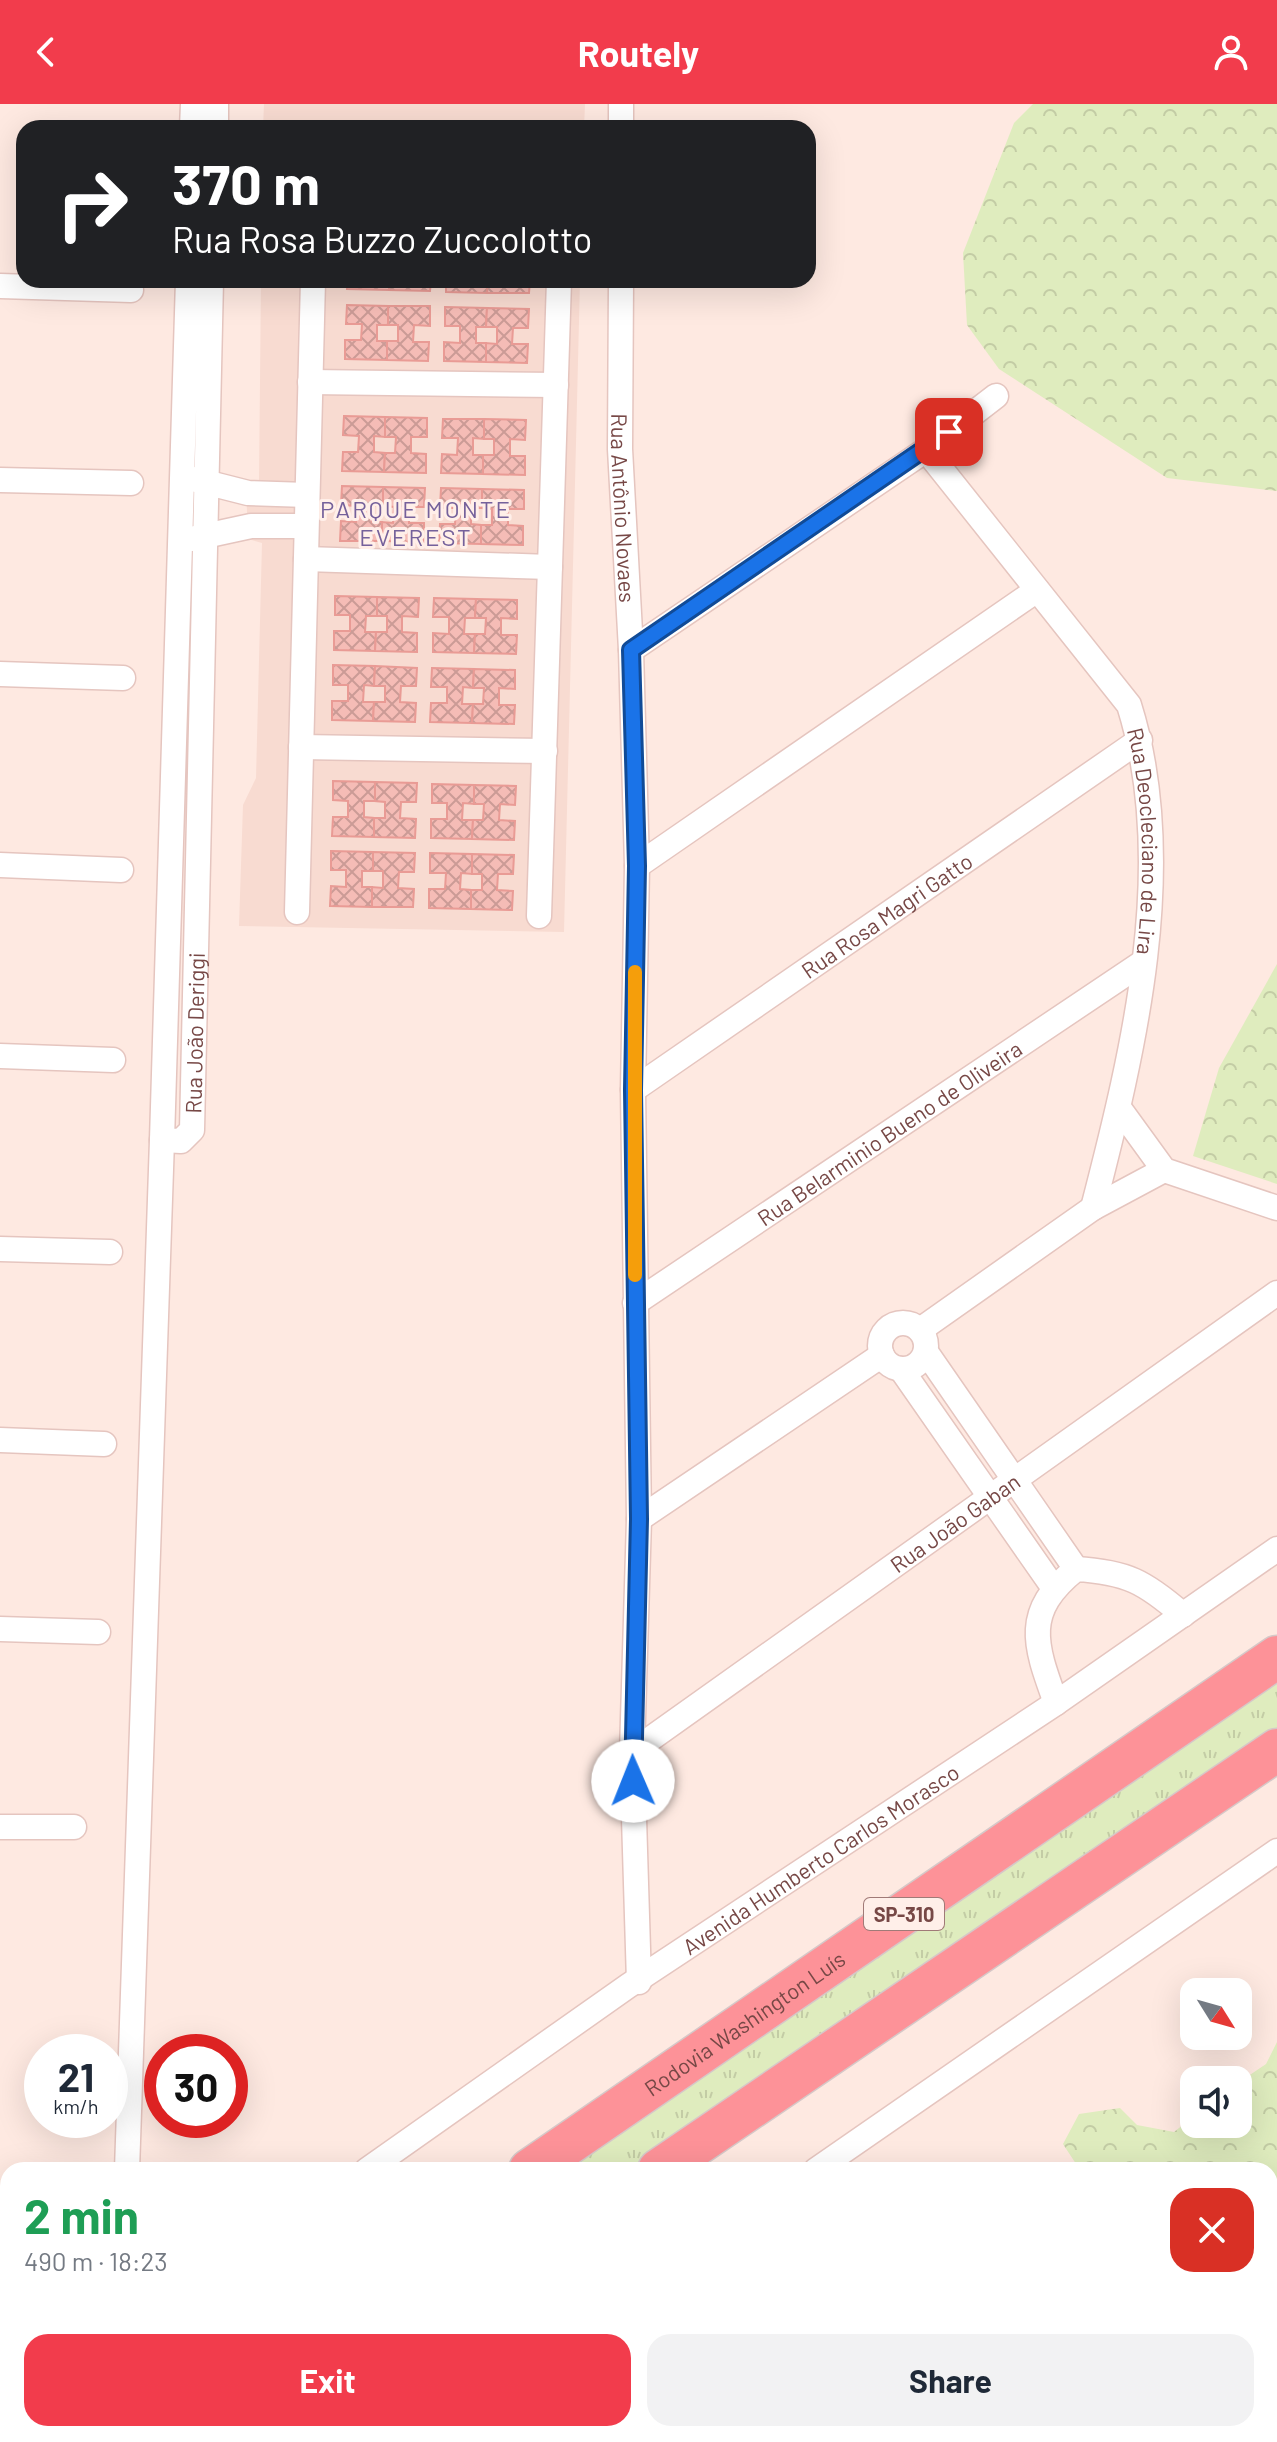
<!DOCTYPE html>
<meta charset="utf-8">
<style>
body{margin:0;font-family:Barlow,sans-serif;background:#f2f2f3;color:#1f2937;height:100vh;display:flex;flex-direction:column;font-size:30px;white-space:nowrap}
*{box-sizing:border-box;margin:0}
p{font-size:26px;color:#747a83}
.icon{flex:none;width:44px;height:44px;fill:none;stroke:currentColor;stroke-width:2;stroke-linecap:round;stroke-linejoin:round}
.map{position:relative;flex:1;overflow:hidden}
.panel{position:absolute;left:0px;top:2058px;width:1278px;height:280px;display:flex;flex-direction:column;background:#fff;border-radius:24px 24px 0 0;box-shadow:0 8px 32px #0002}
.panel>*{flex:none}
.guide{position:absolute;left:16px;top:16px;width:800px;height:168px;border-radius:24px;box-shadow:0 8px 32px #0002;background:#202124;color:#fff;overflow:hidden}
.needle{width:52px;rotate:127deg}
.tools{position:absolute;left:1180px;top:1874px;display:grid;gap:16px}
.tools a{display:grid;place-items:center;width:72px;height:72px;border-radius:16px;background:#fff;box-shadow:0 8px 32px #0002;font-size:40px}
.speed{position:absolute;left:24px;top:1930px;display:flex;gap:16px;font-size:40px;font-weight:700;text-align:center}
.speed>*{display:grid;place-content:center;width:104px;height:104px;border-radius:50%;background:#fff;box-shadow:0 8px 32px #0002;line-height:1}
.speed small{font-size:20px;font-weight:400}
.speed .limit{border:12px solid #d22;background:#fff;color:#111}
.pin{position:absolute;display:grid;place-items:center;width:68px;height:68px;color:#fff;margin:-34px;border-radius:16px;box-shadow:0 4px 12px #0006}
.me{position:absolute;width:88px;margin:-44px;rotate:359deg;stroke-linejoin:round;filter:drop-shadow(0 0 6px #0008)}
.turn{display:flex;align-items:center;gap:28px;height:168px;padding:0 24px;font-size:36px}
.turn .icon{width:104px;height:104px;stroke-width:2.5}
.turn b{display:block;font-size:56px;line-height:68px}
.round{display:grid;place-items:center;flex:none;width:84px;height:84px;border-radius:24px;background:#f2f2f3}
.summary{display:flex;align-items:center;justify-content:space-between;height:136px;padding:0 24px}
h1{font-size:48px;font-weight:700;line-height:60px;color:#1e9e55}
.action{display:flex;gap:16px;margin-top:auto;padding:16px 24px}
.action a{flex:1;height:92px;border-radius:24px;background:#f23c4c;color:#fff;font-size:32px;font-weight:700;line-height:92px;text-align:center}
.action a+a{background:#f2f2f3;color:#1f2937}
header{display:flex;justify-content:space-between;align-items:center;height:104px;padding:0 24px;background:#f23c4c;color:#fff;font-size:36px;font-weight:700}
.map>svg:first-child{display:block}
.residential{fill:#f8dbd1}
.grass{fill:url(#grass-tufts)}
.forest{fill:url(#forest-crowns)}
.building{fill:url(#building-cross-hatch);stroke:#e99b95;stroke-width:2}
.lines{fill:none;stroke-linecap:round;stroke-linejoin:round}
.minor-casing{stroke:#e5c5bf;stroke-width:27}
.motorway-casing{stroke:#d6c8c8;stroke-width:45}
.minor{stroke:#fff;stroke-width:24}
.motorway{stroke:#fd9298;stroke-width:42}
.route-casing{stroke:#114b97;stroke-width:20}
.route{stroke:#1a73e8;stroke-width:14}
.slow{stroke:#f59e0b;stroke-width:14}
.labels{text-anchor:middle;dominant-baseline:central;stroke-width:6;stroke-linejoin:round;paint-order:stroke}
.shield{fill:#ffefe9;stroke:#a07a77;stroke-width:2}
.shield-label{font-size:20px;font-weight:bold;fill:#774846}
.street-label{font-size:22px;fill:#774846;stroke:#ffefe9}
.neighbourhood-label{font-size:24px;letter-spacing:2px;fill:#75619b;stroke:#ffefe9}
</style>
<header><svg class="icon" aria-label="back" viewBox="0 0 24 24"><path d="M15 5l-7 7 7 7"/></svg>Routely<svg class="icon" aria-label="person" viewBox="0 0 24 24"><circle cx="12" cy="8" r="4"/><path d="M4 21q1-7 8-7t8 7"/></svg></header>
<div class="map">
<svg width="1277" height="2338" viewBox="0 0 1277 2338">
<defs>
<pattern id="grass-tufts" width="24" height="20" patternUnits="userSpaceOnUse" patternTransform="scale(2)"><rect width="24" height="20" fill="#dfecbe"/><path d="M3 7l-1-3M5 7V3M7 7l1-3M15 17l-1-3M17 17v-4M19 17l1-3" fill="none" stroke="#c3cca5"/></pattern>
<pattern id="forest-crowns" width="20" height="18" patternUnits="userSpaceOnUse" patternTransform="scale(2)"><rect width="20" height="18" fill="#dfecbe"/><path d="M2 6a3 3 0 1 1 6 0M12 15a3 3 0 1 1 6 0" fill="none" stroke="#c3cca5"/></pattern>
<pattern id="building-cross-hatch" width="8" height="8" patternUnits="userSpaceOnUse" patternTransform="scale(2)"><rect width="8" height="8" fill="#f5bcb6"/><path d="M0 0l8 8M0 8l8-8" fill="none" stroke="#cb9b96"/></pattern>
</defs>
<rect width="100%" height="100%" fill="#fee9e1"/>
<!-- residential -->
<g class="residential">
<polygon points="264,0 585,0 584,24 263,24"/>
<polygon points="261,176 580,176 564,828 239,822 243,701 256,674 262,439 248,435 246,381 259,379"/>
</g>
<!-- grass -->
<g class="grass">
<polygon points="1277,1575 1277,1632 642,2066 561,2066"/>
<polygon points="176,2330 255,2330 244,2338 164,2338"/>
</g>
<!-- forest -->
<g class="forest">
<polygon points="1033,0 1277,0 1277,387 1167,374 999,265 967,221 963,149 1014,19"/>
<polygon points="1277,860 1277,1080 1193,1052 1219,964"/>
<polygon points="1277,1938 1277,2323 1270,2321 1270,2066 1080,2066 1063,2040 1079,2010 1120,2004 1137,2021 1174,2028 1194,2012 1194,2020 1238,2020 1238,1979 1266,1960"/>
</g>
<!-- building -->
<g class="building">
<polygon points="347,176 389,176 389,186 347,185"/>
<polygon points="389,176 431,176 430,187 389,186"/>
<polygon points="446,176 488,176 487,189 446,188"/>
<polygon points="488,176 530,176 529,189 487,189"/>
<polygon points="347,201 388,202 388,221 377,221 377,237 387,237 387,256 345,255 345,236 361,236 362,220 346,220"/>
<polygon points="388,202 430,202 430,222 414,221 413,238 429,238 428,257 387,256 387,237 398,237 398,221 388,221"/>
<polygon points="445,203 487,204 486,223 476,223 476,239 486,239 486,258 444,257 444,238 460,239 460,222 445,222"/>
<polygon points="487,204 529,205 528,224 513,224 512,240 528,240 527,259 486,258 486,239 497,240 497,223 486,223"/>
<polygon points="344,312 385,313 385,333 374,332 374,348 385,349 384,368 342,367 343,348 358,348 359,332 343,331"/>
<polygon points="385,313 427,314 427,333 411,333 411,349 426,350 426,369 384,368 385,349 395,349 396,333 385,333"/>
<polygon points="443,315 484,315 484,335 473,334 473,351 483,351 483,370 441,369 442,350 457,351 458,334 442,334"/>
<polygon points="484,315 526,316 525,336 510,335 510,352 525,352 525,371 483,370 483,351 494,351 494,335 484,335"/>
<polygon points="342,382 383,383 383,402 372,402 372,418 382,418 382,437 340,437 341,417 356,418 357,402 341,401"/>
<polygon points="383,383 425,384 424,403 409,403 409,419 424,419 424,438 382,437 382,418 393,419 394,403 383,402"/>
<polygon points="441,384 482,385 482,404 471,404 471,420 481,421 481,440 439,439 440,420 455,420 456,404 440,404"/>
<polygon points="482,385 524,386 524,405 508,405 508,421 523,422 523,441 481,440 481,421 492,421 492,405 482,404"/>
<polygon points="335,492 377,493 377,512 366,512 365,528 376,528 375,547 334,546 334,527 350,527 350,511 335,511"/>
<polygon points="377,493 419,494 418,513 402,512 402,528 417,529 417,548 375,547 376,528 387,528 387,512 377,512"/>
<polygon points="434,494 476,495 475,514 465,514 464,530 475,530 474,549 433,548 433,529 449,530 449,513 433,513"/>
<polygon points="476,495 517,496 517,515 501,514 501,531 517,531 516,550 474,549 475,530 485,530 486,514 475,514"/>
<polygon points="333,561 375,562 374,582 364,581 363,598 374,598 373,617 332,616 332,597 348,597 348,581 333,581"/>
<polygon points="375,562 417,564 416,582 401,582 400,598 416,599 415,618 373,617 374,598 385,598 385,582 374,582"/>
<polygon points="432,564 474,565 473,584 463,583 462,600 473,600 472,619 430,618 431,599 447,599 447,583 431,583"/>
<polygon points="474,565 515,566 515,585 499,584 499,601 515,601 514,620 472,619 473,600 483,600 484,584 473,584"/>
<polygon points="333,677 375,678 375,697 364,697 364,713 374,714 374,733 332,732 333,713 348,713 348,697 333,696"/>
<polygon points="375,678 417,679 416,698 401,698 400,714 416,715 415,734 374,733 374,714 385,714 385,698 375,697"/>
<polygon points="432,680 474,681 474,700 463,699 462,716 473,716 472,735 431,734 431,715 447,715 447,699 432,699"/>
<polygon points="474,681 516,682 515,701 500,700 499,716 515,717 514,736 472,735 473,716 483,716 484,700 474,700"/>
<polygon points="331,747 373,748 373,767 362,767 362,783 372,783 372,803 330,802 331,782 346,783 346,766 331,766"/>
<polygon points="373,748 415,749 414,768 399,768 398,784 414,785 413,803 372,803 372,783 383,784 383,767 373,767"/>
<polygon points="430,749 472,750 472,770 461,769 460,785 471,786 471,805 429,804 429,785 445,785 446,769 430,769"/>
<polygon points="472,750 514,751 513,770 498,770 497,786 513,787 512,806 471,805 471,786 482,786 482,770 472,770"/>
</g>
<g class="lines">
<!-- minor casing -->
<g class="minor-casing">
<g id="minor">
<polyline points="192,24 193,0"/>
<polyline points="216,24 216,0"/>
<polyline points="621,24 621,0"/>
<path id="s1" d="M188,176L162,1036L181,1037L192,1026L211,176"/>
<path id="s2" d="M621,176L620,345L631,546L637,762L633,986L639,1415L632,1648L639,1878"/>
<polyline points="0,182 131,186"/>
<polyline points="310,278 556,281"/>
<path id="s3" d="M926,346L1129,601C1179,760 1134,946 1093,1104"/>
<polyline points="193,375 248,389 307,391"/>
<polyline points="0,376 131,379"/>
<polyline points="191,435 251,422 306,422"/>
<polyline points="306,455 550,463"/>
<polyline points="631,546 926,346 996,292"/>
<polyline points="0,570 123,574"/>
<polyline points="301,643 545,647"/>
<polyline points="0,761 121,766"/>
<polyline points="637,762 1037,486"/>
<polyline points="297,808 313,176"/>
<polyline points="539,812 559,176"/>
<polyline points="0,952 113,956"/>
<path id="s4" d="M633,986L1140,636"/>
<polyline points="1119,1004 1164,1066 1277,1104"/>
<polyline points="0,1145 110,1148"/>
<path id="s5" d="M635,1199L1142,859"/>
<circle cx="903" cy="1242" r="23"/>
<polyline points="920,1226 1093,1104 1164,1066"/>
<polyline points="926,1248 1076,1465"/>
<polyline points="901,1265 1053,1483"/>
<polyline points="0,1336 104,1340"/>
<polyline points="639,1415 882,1251"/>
<polyline points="0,1525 98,1528"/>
<path d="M1056,1599C1035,1541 1022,1508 1076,1465C1127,1468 1145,1478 1183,1511"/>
<path id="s6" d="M632,1648L1277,1189"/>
<polyline points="0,1723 74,1723"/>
<polyline points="127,2066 162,1036"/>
<path id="s7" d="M367,2066L628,1882L1056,1599L1277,1445"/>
<polyline points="816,2066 1277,1747"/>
<polyline points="0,2314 8,2308"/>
<polyline points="423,2338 435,2330"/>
</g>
</g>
<!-- motorway casing -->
<g class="motorway-casing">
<g id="motorway">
<path id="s8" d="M530,2066L1277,1553"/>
<polyline points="659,2066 1277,1646"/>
<polyline points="88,2338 102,2330"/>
<polyline points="135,2338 147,2330"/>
<polyline points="261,2338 273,2330"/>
</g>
</g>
<!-- minor -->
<use href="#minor" class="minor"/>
<!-- motorway -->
<use href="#motorway" class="motorway"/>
</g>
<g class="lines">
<!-- route casing -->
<g class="route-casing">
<polyline id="route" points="633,1677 639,1415 633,986 637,762 631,546 949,328"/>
</g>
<!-- route -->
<use href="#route" class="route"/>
<!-- slow -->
<polyline class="slow" points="635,1171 635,868"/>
</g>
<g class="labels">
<!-- shield labels -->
<rect class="shield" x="864" y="1794" width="80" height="32" rx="6"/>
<g class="shield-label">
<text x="904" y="1810">SP-310</text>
</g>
<!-- street labels -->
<g class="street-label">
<text stroke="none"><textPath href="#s2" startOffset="228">Rua Antônio Novaes</textPath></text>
<text stroke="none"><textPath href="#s3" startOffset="464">Rua Deocleciano de Lira</textPath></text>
<text stroke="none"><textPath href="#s4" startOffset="308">Rua Rosa Magri Gatto</textPath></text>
<text stroke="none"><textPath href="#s1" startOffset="992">Rua João Deriggi</textPath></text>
<text stroke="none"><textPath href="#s5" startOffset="306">Rua Belarminio Bueno de Oliveira</textPath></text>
<text stroke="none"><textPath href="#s6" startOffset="396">Rua João Gaban</textPath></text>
<text stroke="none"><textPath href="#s7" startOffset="550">Avenida Humberto Carlos Morasco</textPath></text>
<text stroke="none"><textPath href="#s8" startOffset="260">Rodovia Washington Luís</textPath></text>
</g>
<!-- neighbourhood labels -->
<g class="neighbourhood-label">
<text x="416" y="404">PARQUE MONTE<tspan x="416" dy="28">EVEREST</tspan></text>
</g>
</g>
</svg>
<div class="tools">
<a><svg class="needle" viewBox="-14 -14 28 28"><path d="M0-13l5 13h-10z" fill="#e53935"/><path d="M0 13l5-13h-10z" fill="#747a83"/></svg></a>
<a><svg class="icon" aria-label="sound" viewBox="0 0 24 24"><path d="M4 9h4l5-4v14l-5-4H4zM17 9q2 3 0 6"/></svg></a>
</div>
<div class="speed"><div>21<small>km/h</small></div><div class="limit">30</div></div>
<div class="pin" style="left:949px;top:328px;background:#d93025"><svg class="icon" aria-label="arrive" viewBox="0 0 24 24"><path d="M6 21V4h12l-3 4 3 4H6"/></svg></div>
<svg class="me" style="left:633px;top:1677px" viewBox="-20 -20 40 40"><circle r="19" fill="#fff"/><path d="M0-13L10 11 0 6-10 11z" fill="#1a73e8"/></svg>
<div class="guide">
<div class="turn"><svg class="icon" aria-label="right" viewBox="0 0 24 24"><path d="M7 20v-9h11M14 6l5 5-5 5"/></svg><div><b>370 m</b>Rua Rosa Buzzo Zuccolotto</div></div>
</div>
<section class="panel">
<div class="summary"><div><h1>2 min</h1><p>490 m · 18:23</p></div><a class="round" style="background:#d93025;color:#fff"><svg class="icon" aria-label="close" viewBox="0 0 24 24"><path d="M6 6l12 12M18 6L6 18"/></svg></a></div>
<div class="action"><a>Exit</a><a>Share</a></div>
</section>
</div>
